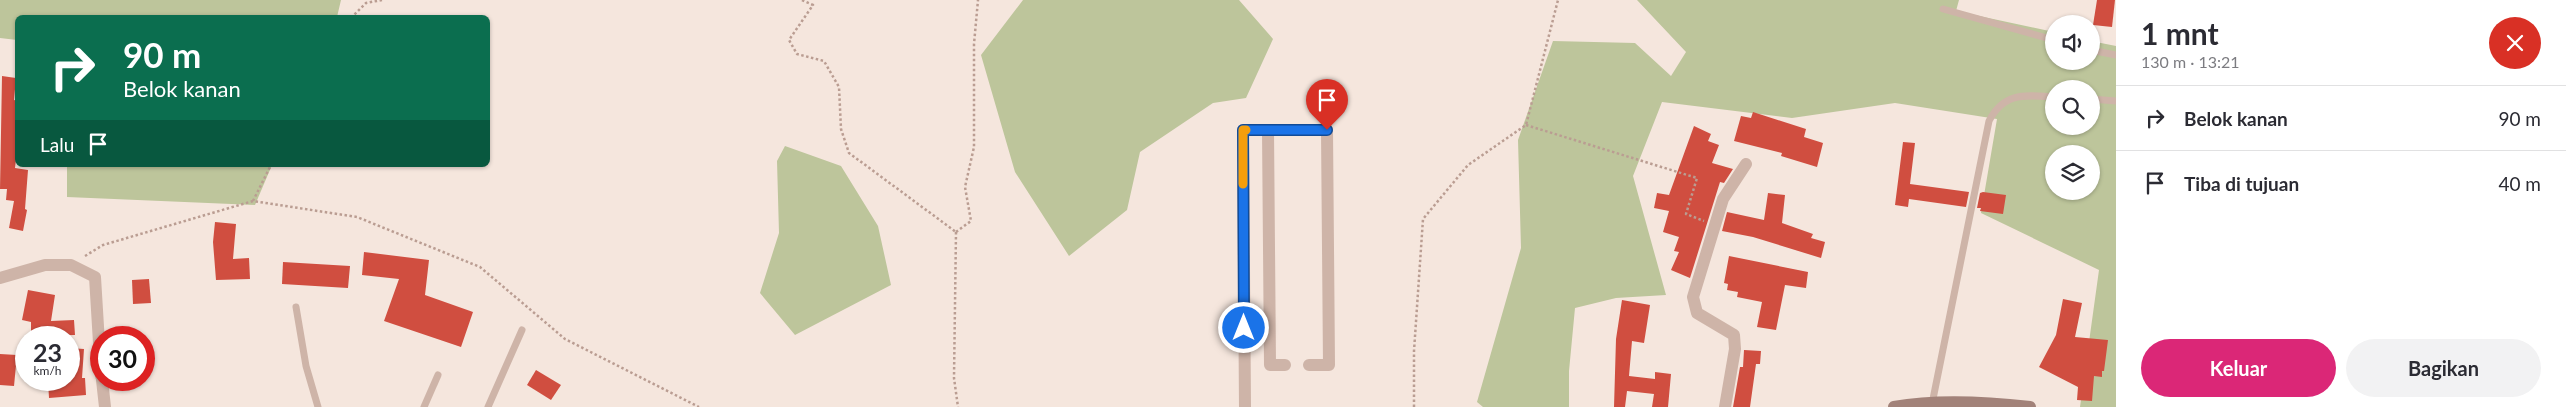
<!DOCTYPE html>
<html lang="id">
<meta charset="utf-8">
<style>
body{margin:0;font-family:Lato,sans-serif;background:#f2f2f3;color:#2b2b33;height:100vh;display:flex;flex-direction:column;font-size:19px;white-space:nowrap}
*{box-sizing:border-box;margin:0}
p{font-size:16px;color:#7c7c81}
.icon{flex:none;width:28px;height:28px;fill:none;stroke:currentColor;stroke-width:2;stroke-linecap:round;stroke-linejoin:round}
.map{position:relative;flex:1;overflow:hidden}
.sheet{display:flex;flex-direction:column;background:#fff;width:450px}
.sheet>*{flex:none}
.hud{position:absolute;left:15px;top:15px;width:475px;height:152px;border-radius:8px;box-shadow:0 1px 4px #0004;background:#0b6e4f;color:#fff;overflow:hidden}
.tools{position:absolute;left:2045px;top:15px;display:grid;gap:10px}
.tools a{display:grid;place-items:center;width:55px;height:55px;border-radius:50%;background:#fff;box-shadow:0 1px 4px #0004;font-size:25px}
.speed{position:absolute;left:15px;top:326px;display:flex;gap:10px;font-size:25px;font-weight:700;text-align:center}
.speed>*{display:grid;place-content:center;width:65px;height:65px;border-radius:50%;background:#fff;box-shadow:0 1px 4px #0004;line-height:1}
.speed small{font-size:12px;font-weight:400}
.speed .limit{border:8px solid #d22;background:#fff;color:#111}
.pin{position:absolute;display:grid;place-items:center;width:42px;height:42px;color:#fff;margin:-51px -21px;border-radius:50% 50% 50% 0;rotate:-45deg;box-shadow:0 0 5px #0007}
.pin .icon{rotate:45deg}
.me{position:absolute;width:55px;margin:-28px;rotate:0deg;stroke-linejoin:round;filter:drop-shadow(0 0 4px #0008)}
.turn{display:flex;align-items:center;gap:18px;height:105px;padding:0 25px;font-size:22px}
.turn .icon{width:65px;height:65px;stroke-width:2.5}
.turn b{display:block;font-size:35px;line-height:42px}
.then{display:flex;align-items:center;height:48px;padding:0 25px;background:#0003;gap:10px;font-size:19px}
.round{display:grid;place-items:center;flex:none;width:52px;height:52px;border-radius:26px;background:#f2f2f3}
.headline{display:flex;align-items:center;justify-content:space-between;height:85px;padding:0 25px}
h1{font-size:30px;font-weight:700;line-height:38px}
.button{display:flex;gap:10px;margin-top:auto;padding:10px 25px}
.button a{flex:1;height:58px;border-radius:30px;background:#db2777;color:#fff;font-size:20px;font-weight:700;line-height:58px;text-align:center}
.button a+a{background:#f2f2f3;color:#2b2b33}
ul{padding:0;list-style:none}
li{display:flex;align-items:center;gap:15px;height:65px;padding:0 25px;border-top:1px solid #e1e1e2}
li div{flex:1}
li b{display:block;font-size:19px}
li em{font-style:normal}
main{display:flex;flex:1;min-height:0}
.map>svg:first-child{display:block}
.green{fill:#bdc59b;fill-rule:evenodd}
.building{fill:#d04e40}
.lines{fill:none;stroke-linecap:round;stroke-linejoin:round}
.path{stroke:#ba9d92;stroke-width:2.5;stroke-dasharray:2.5 2.5;stroke-linecap:butt}
.lane{stroke:#ceb4a8;stroke-width:7}
.street{stroke:#ceb4a8;stroke-width:12}
.secondary{stroke:#a28279;stroke-width:12}
.route-casing{stroke:#114b97;stroke-width:12}
.route{stroke:#1a73e8;stroke-width:9}
.slow{stroke:#f59e0b;stroke-width:9}
</style>
<main>
<div class="map">
<svg width="2116" height="407" viewBox="0 0 2116 407">
<rect width="100%" height="100%" fill="#f5e6dd"/>
<!-- green -->
<g class="green">
<polygon points="0,0 341,0 337,17 18,18 17,40 0,38"/>
<polygon points="1023,0 1239,0 1273,39 1246,98 1213,103 1140,152 1127,210 1069,256 1015,172 981,55"/>
<path d="M1637,0H1959L1956,11L2054,32V61H2091V41L2116,46V407H2080L2099,270L1981,213L1997,119L1895,103L1792,118L1662,102L1633,176L1666,295L1616,298L1575,308L1569,371V407H1483L1477,402L1521,248L1518,140L1553,41L1635,43L1671,76L1686,52ZM2054,89H2091V126H2054ZM2054,154H2091V191H2054Z"/>
<polygon points="785,146 841,166 878,226 891,285 795,335 760,293 779,233 777,161"/>
<polygon points="67,165 272,165 255,205 67,197"/>
</g>
<!-- building -->
<g class="building">
<polygon points="2097,0 2115,0 2112,27 2093,25"/>
<polygon points="2,76 16,78 14,100 18,101 18,141 15,168 28,170 25,209 27,210 23,231 9,228 14,201 6,200 7,189 0,189"/>
<polygon points="1753,112 1806,129 1804,137 1823,143 1817,167 1781,156 1782,153 1734,141 1741,116 1751,118"/>
<polygon points="1694,126 1711,134 1708,141 1719,145 1712,163 1733,169 1724,183 1720,182 1690,278 1671,270 1679,252 1674,251 1679,237 1663,232 1669,211 1654,208 1657,193 1669,195"/>
<polygon points="1903,142 1915,143 1910,184 1969,192 1966,207 1909,199 1908,207 1895,205"/>
<polygon points="1983,192 2006,195 2003,214 1980,211 1981,208 1977,208 1980,193"/>
<polygon points="1768,193 1785,195 1782,223 1813,234 1811,238 1825,242 1821,258 1753,237 1722,231 1727,212 1764,220"/>
<polygon points="215,222 236,224 233,259 249,258 250,279 216,280 213,242"/>
<polygon points="364,252 429,260 425,295 473,312 461,347 384,321 399,279 362,275"/>
<polygon points="1729,256 1808,272 1806,288 1785,285 1776,330 1757,327 1762,302 1737,297 1738,292 1727,290 1728,284 1724,283"/>
<polygon points="283,262 350,266 348,288 282,284"/>
<polygon points="149,279 151,303 133,304 132,280"/>
<polygon points="28,290 55,295 51,321 74,320 75,335 31,336 31,322 22,320"/>
<polygon points="2063,299 2082,303 2075,337 2108,340 2104,371 2102,371 2102,377 2094,376 2092,401 2077,400 2078,387 2039,367 2056,335"/>
<polygon points="1622,300 1650,305 1644,343 1632,341 1629,376 1655,379 1655,372 1671,374 1668,407 1652,407 1654,394 1627,391 1625,407 1614,407 1616,339"/>
<polygon points="69,348 84,349 82,378 85,378 86,395 49,398 48,381 69,380"/>
<polygon points="1744,350 1761,351 1760,364 1756,364 1750,407 1733,407 1740,367 1743,367"/>
<polygon points="0,354 17,355 14,386 0,385"/>
<polygon points="536,370 561,385 551,400 527,385"/>
</g>
<g class="lines">
<!-- path -->
<g class="path">
<polyline points="802,0 813,5 789,40 797,54 824,61 839,87 841,129 849,153 956,232"/>
<polyline points="351,18 366,3 382,0"/>
<polyline points="1526,125 1697,178 1686,214 1704,221"/>
<polyline points="253,201 271,165"/>
<polyline points="956,232 971,221 965,187 974,147 974,44 978,0"/>
<polyline points="956,232 954,378 958,407"/>
<polyline points="85,256 103,245 253,201 357,217 480,267 565,339 699,407"/>
<polyline points="1414,407 1414,351 1423,219 1468,165 1526,125 1558,0"/>
</g>
<!-- lane -->
<g class="lane">
<polyline points="1943,9 2054,40"/>
<polyline points="2091,50 2116,55"/>
<polyline points="2091,99 2116,101"/>
<polyline points="296,307 306,366 318,407"/>
<path d="M1932,404L1989,121C2004,92 2024,95 2054,97"/>
<polyline points="424,407 438,375"/>
<polyline points="488,407 522,330"/>
</g>
<!-- street -->
<g class="street">
<polyline points="1268,130 1270,365 1285,365"/>
<polyline points="0,278 45,265 71,265 95,277 101,376"/>
<polyline points="102,380 105,407"/>
<polyline points="1245,407 1243,130 1327,130 1329,365 1309,365"/>
<polyline points="1725,407 1735,349 1734,335 1697,313 1693,297 1723,199 1746,164"/>
</g>
<!-- secondary -->
<path class="secondary" d="M1894,407C1938,399 1986,402 2030,407"/>
</g>
<g class="lines">
<!-- route casing -->
<g class="route-casing">
<polyline id="route" points="1244,328 1243,130 1327,130"/>
</g>
<!-- route -->
<use href="#route" class="route"/>
<!-- slow -->
<polyline class="slow" points="1243,184 1243,130 1246,130"/>
</g>
</svg>
<div class="tools">
<a><svg class="icon" aria-label="sound" viewBox="0 0 24 24"><path d="M4 9h4l5-4v14l-5-4H4zM17 9q2 3 0 6"/></svg></a>
<a><svg class="icon" aria-label="search" viewBox="0 0 24 24"><circle cx="10" cy="10" r="6"/><path d="M15 15l6 6"/></svg></a>
<a><svg class="icon" aria-label="layers" viewBox="0 0 24 24"><path d="M12 4l9 5-9 5-9-5zM3 14l9 5 9-5"/></svg></a>
</div>
<div class="speed"><div>23<small>km/h</small></div><div class="limit">30</div></div>
<div class="pin" style="left:1327px;top:130px;background:#d93025"><svg class="icon" aria-label="arrive" viewBox="0 0 24 24"><path d="M6 21V4h12l-3 4 3 4H6"/></svg></div>
<svg class="me" style="left:1244px;top:328px" viewBox="-20 -20 40 40"><circle r="17" fill="#1a73e8" stroke="#fff" stroke-width="3"/><path d="M0-11L8 9 0 5-8 9z" fill="#fff"/></svg>
<div class="hud">
<div class="turn"><svg class="icon" aria-label="right" viewBox="0 0 24 24"><path d="M7 20v-9h11M14 6l5 5-5 5"/></svg><div><b>90 m</b>Belok kanan</div></div>
<div class="then">Lalu<svg class="icon" aria-label="arrive" viewBox="0 0 24 24"><path d="M6 21V4h12l-3 4 3 4H6"/></svg></div>
</div>
</div>
<section class="sheet">
<div class="headline"><div><h1>1 mnt</h1><p>130 m · 13:21</p></div><a class="round" style="background:#d93025;color:#fff"><svg class="icon" aria-label="close" viewBox="0 0 24 24"><path d="M6 6l12 12M18 6L6 18"/></svg></a></div>
<ul>
<li><svg class="icon" aria-label="right" viewBox="0 0 24 24"><path d="M7 20v-9h11M14 6l5 5-5 5"/></svg><div><b>Belok kanan</b></div><em>90 m</em></li>
<li><svg class="icon" aria-label="arrive" viewBox="0 0 24 24"><path d="M6 21V4h12l-3 4 3 4H6"/></svg><div><b>Tiba di tujuan</b></div><em>40 m</em></li>
</ul>
<div class="button"><a>Keluar</a><a>Bagikan</a></div>
</section>
</main>
